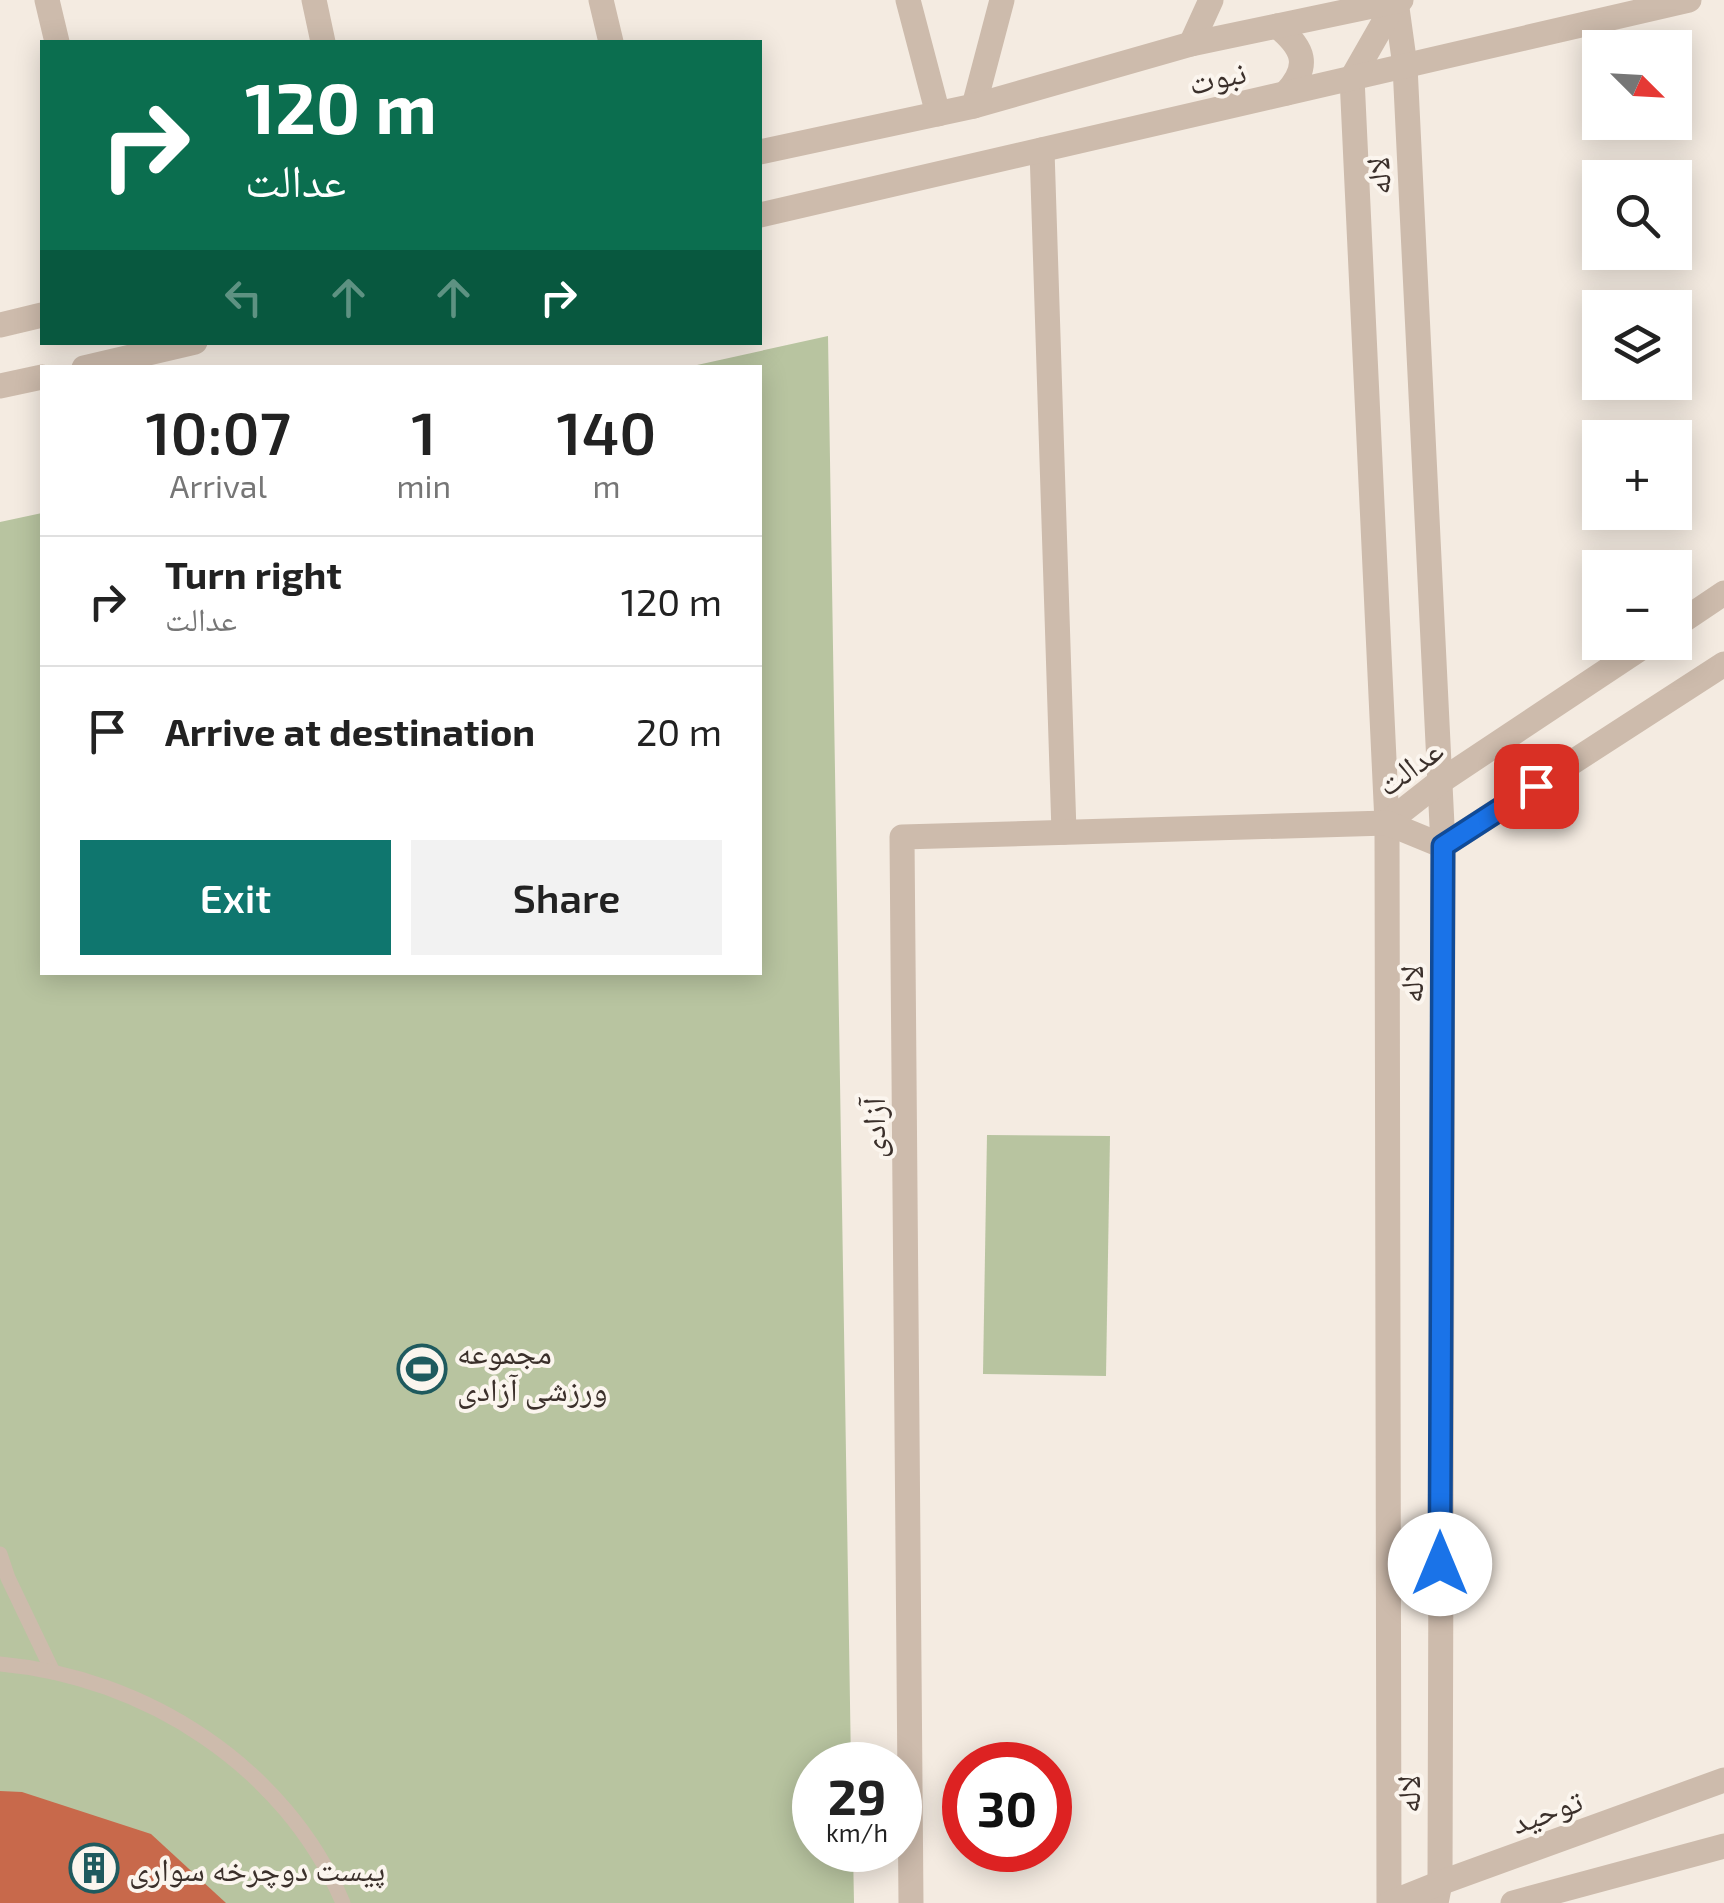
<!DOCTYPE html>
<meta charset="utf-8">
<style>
body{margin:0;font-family:"Exo 2","Noto Naskh Arabic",sans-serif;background:#f2f2f2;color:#222;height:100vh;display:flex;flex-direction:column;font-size:38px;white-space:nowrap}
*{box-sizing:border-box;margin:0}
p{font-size:32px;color:#767676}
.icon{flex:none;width:55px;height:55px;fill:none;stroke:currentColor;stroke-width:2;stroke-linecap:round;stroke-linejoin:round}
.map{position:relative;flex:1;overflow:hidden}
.side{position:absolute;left:40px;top:365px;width:722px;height:610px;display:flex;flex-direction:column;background:#fff;border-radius:0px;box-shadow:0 5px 25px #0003}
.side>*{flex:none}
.hud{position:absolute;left:40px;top:40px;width:722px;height:305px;border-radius:0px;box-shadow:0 5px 25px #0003;background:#0b6e4f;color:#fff;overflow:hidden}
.needle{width:65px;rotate:114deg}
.fabs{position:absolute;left:1582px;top:30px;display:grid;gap:20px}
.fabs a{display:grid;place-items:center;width:110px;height:110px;border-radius:0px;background:#fff;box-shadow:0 5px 25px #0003;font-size:50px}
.speed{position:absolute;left:792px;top:1742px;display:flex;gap:20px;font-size:50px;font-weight:700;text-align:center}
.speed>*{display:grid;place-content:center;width:130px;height:130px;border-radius:50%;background:#fff;box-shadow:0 5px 25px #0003;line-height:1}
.speed small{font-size:25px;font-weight:400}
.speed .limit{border:15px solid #d22;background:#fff;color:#111}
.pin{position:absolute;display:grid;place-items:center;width:85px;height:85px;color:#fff;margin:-42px;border-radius:20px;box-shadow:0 5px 15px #0006}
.me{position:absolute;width:110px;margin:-55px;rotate:0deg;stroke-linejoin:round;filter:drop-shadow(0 0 8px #0008)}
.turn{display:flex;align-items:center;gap:35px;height:210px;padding:0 40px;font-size:45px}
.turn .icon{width:130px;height:130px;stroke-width:2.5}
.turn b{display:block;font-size:70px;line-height:85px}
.lanes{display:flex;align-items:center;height:95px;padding:0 40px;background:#0003;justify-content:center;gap:50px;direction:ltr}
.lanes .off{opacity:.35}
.eta{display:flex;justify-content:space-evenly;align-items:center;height:170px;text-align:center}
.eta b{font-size:60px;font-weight:600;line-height:70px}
.cta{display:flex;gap:20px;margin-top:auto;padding:20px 40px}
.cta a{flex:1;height:115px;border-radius:0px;background:#0f766e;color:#fff;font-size:40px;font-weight:600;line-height:115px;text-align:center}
.cta a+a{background:#f2f2f2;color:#222}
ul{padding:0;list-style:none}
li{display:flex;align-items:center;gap:30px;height:130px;padding:0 40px;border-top:2px solid #e0e0e0}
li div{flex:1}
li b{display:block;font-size:38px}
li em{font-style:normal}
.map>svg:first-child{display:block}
.green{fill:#b8c4a0}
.building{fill:#c8694b}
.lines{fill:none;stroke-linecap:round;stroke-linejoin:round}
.service{stroke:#cdbbac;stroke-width:15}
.minor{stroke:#cdbbac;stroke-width:25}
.tertiary{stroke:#cdbbac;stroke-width:25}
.route-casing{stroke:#114b97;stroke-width:25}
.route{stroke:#1a73e8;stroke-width:18}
.labels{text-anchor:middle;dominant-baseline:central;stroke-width:8;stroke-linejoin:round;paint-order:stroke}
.street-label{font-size:32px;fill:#3b302b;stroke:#fbf5ee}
.poi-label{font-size:32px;fill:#3b302b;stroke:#fbf5ee;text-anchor:start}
</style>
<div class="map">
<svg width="1724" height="1903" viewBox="0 0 1724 1903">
<rect width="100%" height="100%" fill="#f4ebe1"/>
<!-- green -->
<g class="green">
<polygon points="828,336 851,1765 815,1765 815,1850 853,1850 854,1903 0,1903 0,522 42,513 42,972 760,972 760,368 688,367"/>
<polygon points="987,1135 1110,1136 1106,1376 983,1374"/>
</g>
<!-- building -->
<polygon class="building" points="0,1791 22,1792 151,1834 226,1903 0,1903"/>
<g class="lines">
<!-- service -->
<g class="service">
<polyline points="0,1554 8,1578 53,1672"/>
<path d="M0,1664C145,1677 285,1766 343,1903"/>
</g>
<!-- minor -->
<g class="minor">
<polyline points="47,0 57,42"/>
<polyline points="314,0 323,42"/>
<polyline points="601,0 611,42"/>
<polyline points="908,0 938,114"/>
<polyline points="1191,44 1211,0"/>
<polyline points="1405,66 1443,846 1440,1883 1436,1903"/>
<polyline points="1352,78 1387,823 1389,1903"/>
<polyline points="1042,150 1064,832"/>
<polyline points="1675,626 1724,593"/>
<polyline points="1387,823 1438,783 1650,642"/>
<polyline points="911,1903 902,837 1387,823 1443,846 1724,664"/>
<polyline points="1390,1903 1440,1883 1724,1780"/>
<polyline points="1513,1903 1724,1846"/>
</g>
<!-- tertiary -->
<g class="tertiary">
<polyline points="1396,1 1405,66"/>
<path d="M1277,26C1304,48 1311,66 1286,93"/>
<polyline points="1352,78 1396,1"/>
<polyline points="974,106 1002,0"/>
<polyline points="760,152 974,106 1191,44 1401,0"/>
<polyline points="760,215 1689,0"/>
<polyline points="0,325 42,315"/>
<polyline points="84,368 195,342"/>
<polyline points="0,386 42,377"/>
</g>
</g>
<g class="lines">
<!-- route casing -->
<g class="route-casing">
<polyline id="route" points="1440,1564 1443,846 1536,786"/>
</g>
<!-- route -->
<use href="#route" class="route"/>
</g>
<!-- icons -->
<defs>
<g id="stadium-ring" transform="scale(2.5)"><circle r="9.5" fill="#fbf5ee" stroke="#1f5a5e" stroke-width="1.5"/><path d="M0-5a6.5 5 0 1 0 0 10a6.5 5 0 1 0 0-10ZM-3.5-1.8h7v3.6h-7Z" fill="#1f5a5e"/></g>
<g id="building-ring" transform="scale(2.5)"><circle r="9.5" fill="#fbf5ee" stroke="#1f5a5e" stroke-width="1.5"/><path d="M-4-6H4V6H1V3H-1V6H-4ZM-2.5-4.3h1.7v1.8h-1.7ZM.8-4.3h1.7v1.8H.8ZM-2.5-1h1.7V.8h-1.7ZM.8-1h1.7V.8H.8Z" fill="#1f5a5e"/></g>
</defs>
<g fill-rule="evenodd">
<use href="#stadium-ring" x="422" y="1369"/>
<use href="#building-ring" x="94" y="1868"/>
</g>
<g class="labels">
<!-- street labels -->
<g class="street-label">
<text transform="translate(1217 76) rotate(-13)">نبوت</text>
<text transform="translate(1377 176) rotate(-93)">لاله</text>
<text transform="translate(1409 766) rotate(-36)">عدالت</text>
<text transform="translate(1410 984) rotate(-90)">لاله</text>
<text transform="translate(872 1128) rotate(-90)">آزادی</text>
<text transform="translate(1407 1794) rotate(-90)">لاله</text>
<text transform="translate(1546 1810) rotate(-20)">توحید</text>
</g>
<!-- poi labels -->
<g class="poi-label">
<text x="457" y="1351">مجموعه<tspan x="457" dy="37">ورزشی آزادی</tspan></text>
<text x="129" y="1868">پیست دوچرخه سواری</text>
</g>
</g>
</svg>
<div class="fabs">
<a><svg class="needle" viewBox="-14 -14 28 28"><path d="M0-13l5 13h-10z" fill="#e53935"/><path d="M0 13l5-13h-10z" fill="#767676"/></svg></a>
<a><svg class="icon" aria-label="search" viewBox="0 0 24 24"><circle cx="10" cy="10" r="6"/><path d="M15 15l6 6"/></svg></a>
<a><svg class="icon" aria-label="layers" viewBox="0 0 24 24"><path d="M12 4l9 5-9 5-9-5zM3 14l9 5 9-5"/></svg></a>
<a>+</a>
<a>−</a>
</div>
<div class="speed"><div>29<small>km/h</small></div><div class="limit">30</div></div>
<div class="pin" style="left:1536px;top:786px;background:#d93025"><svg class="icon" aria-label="arrive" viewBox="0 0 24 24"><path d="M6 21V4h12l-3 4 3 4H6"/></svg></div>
<svg class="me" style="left:1440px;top:1564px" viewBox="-20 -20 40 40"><circle r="19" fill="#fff"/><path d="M0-13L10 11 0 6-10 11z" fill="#1a73e8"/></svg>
<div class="hud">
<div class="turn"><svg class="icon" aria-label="right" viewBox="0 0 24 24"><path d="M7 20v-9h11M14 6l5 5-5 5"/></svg><div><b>120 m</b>عدالت</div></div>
<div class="lanes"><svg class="icon off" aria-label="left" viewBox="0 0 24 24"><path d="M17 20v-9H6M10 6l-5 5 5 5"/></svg><svg class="icon off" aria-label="ahead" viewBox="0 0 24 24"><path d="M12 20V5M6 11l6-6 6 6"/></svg><svg class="icon off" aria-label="ahead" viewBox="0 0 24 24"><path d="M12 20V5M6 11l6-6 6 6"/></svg><svg class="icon" aria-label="right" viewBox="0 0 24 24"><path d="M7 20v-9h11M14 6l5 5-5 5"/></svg></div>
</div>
<section class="side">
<div class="eta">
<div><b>10:07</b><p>Arrival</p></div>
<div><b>1</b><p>min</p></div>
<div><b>140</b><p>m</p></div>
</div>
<ul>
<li><svg class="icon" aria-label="right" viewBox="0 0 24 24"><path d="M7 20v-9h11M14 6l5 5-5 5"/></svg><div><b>Turn right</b><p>عدالت</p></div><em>120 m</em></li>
<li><svg class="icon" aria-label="arrive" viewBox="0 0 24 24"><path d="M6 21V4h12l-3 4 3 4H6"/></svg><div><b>Arrive at destination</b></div><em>20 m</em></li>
</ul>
<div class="cta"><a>Exit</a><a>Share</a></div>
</section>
</div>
